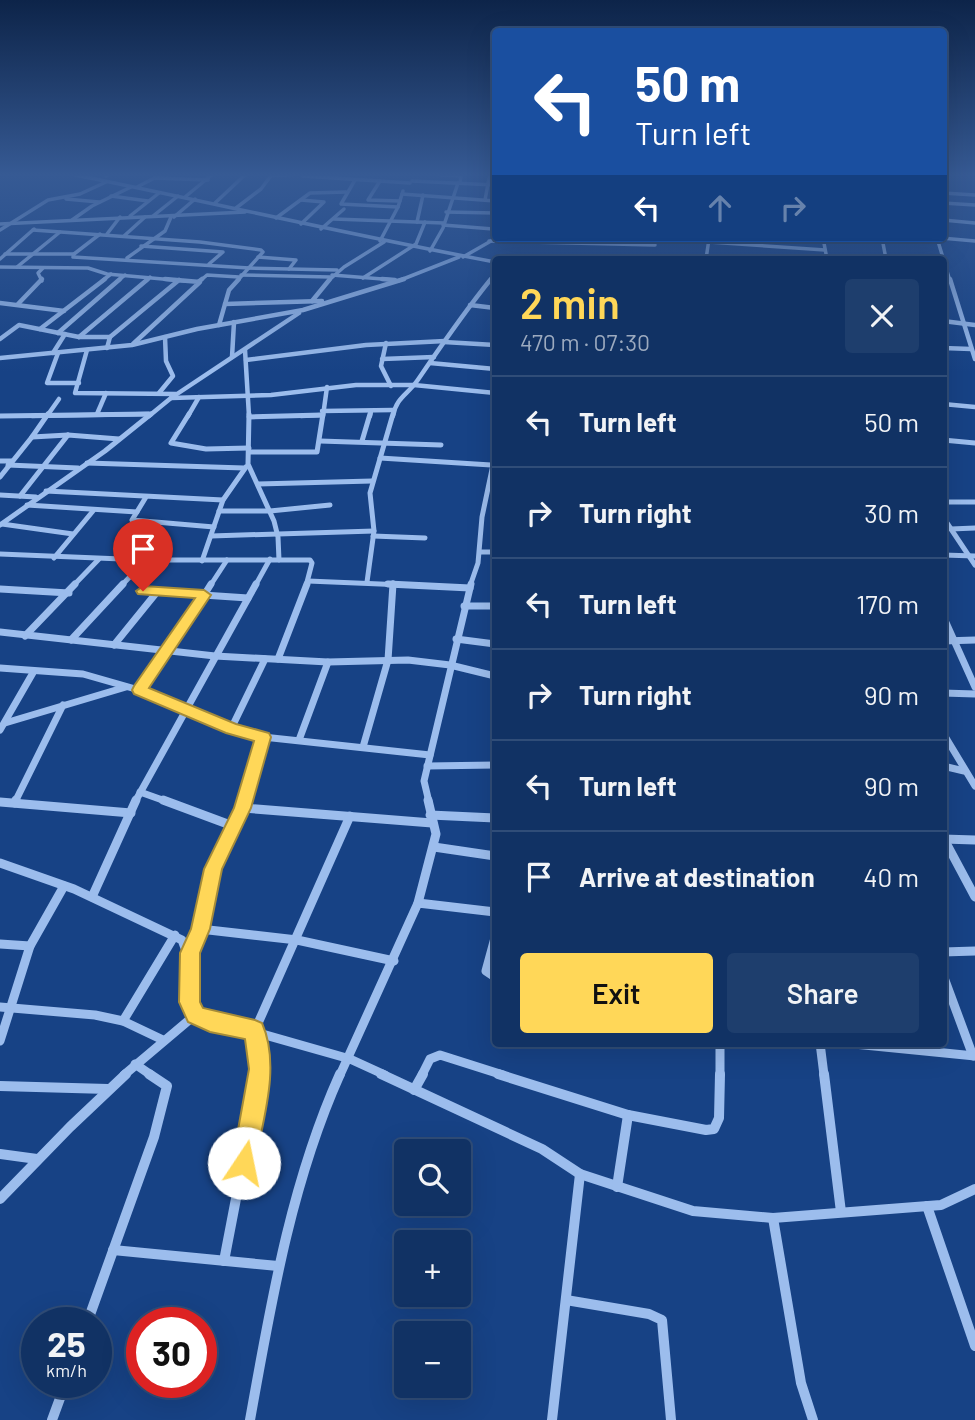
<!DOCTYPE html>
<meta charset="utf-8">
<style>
body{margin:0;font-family:Barlow,sans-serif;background:#1e3e6d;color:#f1f3f6;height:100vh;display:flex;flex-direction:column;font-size:26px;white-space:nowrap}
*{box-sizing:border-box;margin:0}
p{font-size:23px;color:#9caabf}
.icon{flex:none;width:38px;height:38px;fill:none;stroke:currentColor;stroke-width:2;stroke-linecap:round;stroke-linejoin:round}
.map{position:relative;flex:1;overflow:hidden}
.details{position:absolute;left:492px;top:256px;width:455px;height:791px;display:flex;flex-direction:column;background:#113264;border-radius:7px;box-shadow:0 7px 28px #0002,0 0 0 2px #304d78}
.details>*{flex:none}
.banner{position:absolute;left:492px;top:28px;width:455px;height:214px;border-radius:7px;box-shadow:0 7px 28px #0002,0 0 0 2px #304d78;background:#1a4fa0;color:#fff;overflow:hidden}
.buttons{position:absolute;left:394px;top:1139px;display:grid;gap:14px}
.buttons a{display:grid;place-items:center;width:77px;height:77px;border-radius:7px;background:#113264;box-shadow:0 7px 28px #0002,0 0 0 2px #304d78;font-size:35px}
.speed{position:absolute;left:21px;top:1307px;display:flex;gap:14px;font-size:35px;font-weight:700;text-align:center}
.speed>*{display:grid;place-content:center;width:91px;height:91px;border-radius:50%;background:#113264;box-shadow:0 7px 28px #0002,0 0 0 2px #304d78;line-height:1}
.speed small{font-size:18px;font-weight:400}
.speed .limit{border:10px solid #d22;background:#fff;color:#111}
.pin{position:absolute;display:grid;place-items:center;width:60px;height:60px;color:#fff;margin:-72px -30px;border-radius:50% 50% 50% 0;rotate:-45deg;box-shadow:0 0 7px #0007}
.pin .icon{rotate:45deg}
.me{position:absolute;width:77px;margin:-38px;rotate:11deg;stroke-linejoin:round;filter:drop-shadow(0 0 5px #0008)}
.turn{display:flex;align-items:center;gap:24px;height:147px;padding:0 28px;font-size:32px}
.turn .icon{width:91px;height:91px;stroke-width:2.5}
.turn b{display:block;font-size:49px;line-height:60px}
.lanes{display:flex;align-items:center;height:66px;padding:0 28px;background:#0003;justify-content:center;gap:35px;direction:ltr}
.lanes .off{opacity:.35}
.round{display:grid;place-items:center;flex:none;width:74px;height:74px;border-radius:7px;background:#1e3e6d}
.overview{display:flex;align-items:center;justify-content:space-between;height:119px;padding:0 28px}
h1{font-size:42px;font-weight:600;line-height:52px;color:#ffd758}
.primary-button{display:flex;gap:14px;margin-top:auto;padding:14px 28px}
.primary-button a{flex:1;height:80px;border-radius:7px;background:#ffd758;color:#111;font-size:28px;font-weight:600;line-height:80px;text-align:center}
.primary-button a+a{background:#1e3e6d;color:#f1f3f6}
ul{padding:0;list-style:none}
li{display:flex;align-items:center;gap:21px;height:91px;padding:0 28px;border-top:2px solid #304d78}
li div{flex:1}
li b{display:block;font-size:26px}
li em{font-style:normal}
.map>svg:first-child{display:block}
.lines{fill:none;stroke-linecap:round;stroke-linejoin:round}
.street-far5{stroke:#9cbded;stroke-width:3.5}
.street-far4{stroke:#9cbded;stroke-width:4.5}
.street-far3{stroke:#9cbded;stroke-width:5}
.street-far2{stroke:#9cbded;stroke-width:7}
.street-far1{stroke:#9cbded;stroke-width:9}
.street{stroke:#9cbded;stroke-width:10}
.route{fill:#ffd758;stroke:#a68c39;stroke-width:2}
</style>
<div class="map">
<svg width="975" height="1420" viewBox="0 0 975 1420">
<rect width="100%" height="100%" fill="#174285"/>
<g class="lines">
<!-- street-far5 -->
<g class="street-far5">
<path d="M66,173C209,202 351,235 495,262"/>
<polyline points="420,173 461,176 460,183"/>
<polyline points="273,175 304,174"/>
<polyline points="106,176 113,173"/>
<polyline points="303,176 410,183"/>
<polyline points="155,178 208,180"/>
<polyline points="355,180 341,204 398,207"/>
<polyline points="380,181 368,200 400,201"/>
<polyline points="412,181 495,185"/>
<polyline points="137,187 164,173"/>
<polyline points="943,193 975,195"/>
<polyline points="402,194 495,201"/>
<polyline points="111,196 148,201"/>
<polyline points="185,197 214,173"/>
<polyline points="66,199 99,202"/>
<polyline points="301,200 324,202 301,224"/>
<polyline points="485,200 490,173"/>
<polyline points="215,203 247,173"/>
<polyline points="943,203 975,205"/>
<polyline points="236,208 261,189 273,173"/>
<polyline points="446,212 495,213"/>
<polyline points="130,216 159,193"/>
<polyline points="153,216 178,196"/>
<polyline points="174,217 195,199"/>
<polyline points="276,218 310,193 346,192"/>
<polyline points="334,219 444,223"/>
<polyline points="72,220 92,206 131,187"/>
<polyline points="943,220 975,223"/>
<polyline points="417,222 423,195"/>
<polyline points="0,224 245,212"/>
<polyline points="443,225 493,229"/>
<polyline points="321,229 344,209"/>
<polyline points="0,230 48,200 80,194 106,182"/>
<polyline points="33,230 200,242 261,250 263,252 237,281"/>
<polyline points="107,234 120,217"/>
<polyline points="124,236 145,217"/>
<polyline points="823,238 827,259"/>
<polyline points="882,238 886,259"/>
<polyline points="899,238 938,241"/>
<polyline points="937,238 950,281"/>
<polyline points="941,238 975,241"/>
<polyline points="380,241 398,207 403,191"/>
<polyline points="489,241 655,245"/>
<polyline points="709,242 825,250"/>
<polyline points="141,246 223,252 209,264"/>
<polyline points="430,251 443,228 458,183"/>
<polyline points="5,254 74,254 73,257 249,268"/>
<polyline points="74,254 100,234"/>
<polyline points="258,257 296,260 289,269"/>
<polyline points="463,257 491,241"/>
<polyline points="652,257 675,259"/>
<polyline points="127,258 165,231 171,217"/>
<polyline points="0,259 34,229"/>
<polyline points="706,259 709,239"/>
<polyline points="0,267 88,268 107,274 185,281"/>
<polyline points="17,267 60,232"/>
<polyline points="248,268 337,270"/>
<polyline points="241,275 330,277"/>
<polyline points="332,275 395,280"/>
<polyline points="363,278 416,244 425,222"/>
<polyline points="42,281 38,273 43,268"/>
<polyline points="102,281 111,274"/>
<polyline points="118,281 125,275"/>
<polyline points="146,281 150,277"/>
<polyline points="200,281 207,275 239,277"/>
<polyline points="328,281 344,267 384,242"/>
<polyline points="398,281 459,257"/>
<polyline points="490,281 495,274"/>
</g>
<!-- street-far4 -->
<g class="street-far4">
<polyline points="382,279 395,280"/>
<polyline points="950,279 975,359"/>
<polyline points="198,282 202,279"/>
<polyline points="312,301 330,279"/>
<polyline points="0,303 64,311"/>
<polyline points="18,304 42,279"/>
<polyline points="225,304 322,301"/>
<polyline points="470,305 495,308"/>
<polyline points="943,321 975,325"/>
<polyline points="219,325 229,290 239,279"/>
<polyline points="40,329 105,279"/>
<polyline points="58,333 120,279"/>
<polyline points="79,337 148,279"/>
<polyline points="110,337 179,280"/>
<polyline points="0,339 19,325 79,337 110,337 107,348"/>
<polyline points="444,342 495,345"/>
<polyline points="386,343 381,366 391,386"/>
<polyline points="133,344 200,282 165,279"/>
<polyline points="943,348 971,349"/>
<polyline points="87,350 75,393 176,394"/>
<polyline points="245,350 249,416"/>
<polyline points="53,353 65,334"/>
<polyline points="58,353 47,383 79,383"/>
<polyline points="232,357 234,322"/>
<polyline points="0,358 132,345 197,329 303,310 404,279"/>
<polyline points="382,359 434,357"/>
<polyline points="246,360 366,345 445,341"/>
<polyline points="430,363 495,369"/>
<polyline points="159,393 173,376 166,361 165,337"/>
<polyline points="171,398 271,395 356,385 414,385 495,393"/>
<polyline points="943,404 975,407"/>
<polyline points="322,411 393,410"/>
<polyline points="97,414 106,393"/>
<polyline points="32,416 149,414"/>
<polyline points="47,416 59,399"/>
<polyline points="149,416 171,398 299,313"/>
<polyline points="188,416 199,397"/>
<polyline points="301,416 322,415"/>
<polyline points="323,416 327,387"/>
<polyline points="370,416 371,411"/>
<path d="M393,416C396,398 407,395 417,381C441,346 464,312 491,279"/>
</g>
<!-- street-far3 -->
<g class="street-far3">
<polyline points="48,414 32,437 68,435 119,439"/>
<polyline points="189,414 171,443 206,449 249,448"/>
<polyline points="249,414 248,464 274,521 278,537 279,560"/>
<polyline points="0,416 149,414"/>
<polyline points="249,417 322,415"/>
<polyline points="943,440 975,443"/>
<polyline points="320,441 441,445"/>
<polyline points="362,441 370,414"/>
<polyline points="249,452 317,452 323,414"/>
<polyline points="380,458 491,465"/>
<polyline points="0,461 12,461"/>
<polyline points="87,463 244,468"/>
<polyline points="8,465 78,468"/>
<polyline points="0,477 32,437"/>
<polyline points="258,484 372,481"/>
<polyline points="46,491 223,500"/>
<polyline points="0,495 36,497"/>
<polyline points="20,496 68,435"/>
<polyline points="146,497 132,520 214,527"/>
<polyline points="943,502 975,502"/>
<polyline points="27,505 137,512"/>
<polyline points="219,511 270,511 330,505"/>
<polyline points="943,517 975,565"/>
<polyline points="2,524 73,534"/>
<polyline points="0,525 105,451 151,414"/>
<polyline points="951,529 975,528"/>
<polyline points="211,536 374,531"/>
<polyline points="373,536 425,538"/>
<polyline points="480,552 495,552"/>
<polyline points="0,554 146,560 310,560 312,563 306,586"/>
<polyline points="943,555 975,556"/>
<polyline points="54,558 93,511"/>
<polyline points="202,561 223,500 246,467"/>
<polyline points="308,581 428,586"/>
<polyline points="367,582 374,531 370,493 393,414"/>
<polyline points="73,586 99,559"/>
<polyline points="121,586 146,560"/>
<polyline points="210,586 227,560"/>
<polyline points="255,586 270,559"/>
<polyline points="393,586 393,583"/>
<polyline points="470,586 478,563 482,517 495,455"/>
</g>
<!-- street-far2 -->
<g class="street-far2">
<polyline points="388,584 470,588"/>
<polyline points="0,589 69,593"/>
<polyline points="143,591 248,598"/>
<polyline points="464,606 495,606"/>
<polyline points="943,616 975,687"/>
<polyline points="0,632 215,656 328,662 408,660 450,665 495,676"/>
<polyline points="25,636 75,584"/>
<polyline points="456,639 495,644"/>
<polyline points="71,640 123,584"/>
<polyline points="943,641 975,640"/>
<polyline points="114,645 157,592"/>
<polyline points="278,659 307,584"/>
<polyline points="0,668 83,674 139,690 231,729 263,737 430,755"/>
<polyline points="139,690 169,651 211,584"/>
<polyline points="943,693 975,694"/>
<polyline points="5,723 126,687"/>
<polyline points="231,729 265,659"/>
<polyline points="0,730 34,671"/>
<polyline points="943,733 975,786"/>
<polyline points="299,740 328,662"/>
<polyline points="363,747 388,660 393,584"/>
<polyline points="427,766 495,765"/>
<polyline points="943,766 964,771"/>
<polyline points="140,792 168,802"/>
<polyline points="15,802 63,705"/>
<polyline points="135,802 256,584"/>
<polyline points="245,802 263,737"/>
<polyline points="429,802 424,781 471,584"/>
</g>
<!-- street-far1 -->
<g class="street-far1">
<polyline points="163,800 233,826"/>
<polyline points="0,802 131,813"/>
<polyline points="15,803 16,800"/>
<polyline points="243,808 245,800"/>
<polyline points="430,815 495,818"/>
<polyline points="943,839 975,840"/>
<polyline points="944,839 975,897"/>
<polyline points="434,847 495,856"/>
<path d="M0,863L74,889L182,940C193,964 187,990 195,1015L350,1059L385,1075"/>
<polyline points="92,897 136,800"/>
<polyline points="418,903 495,912"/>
<polyline points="200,929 297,940 394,961"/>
<polyline points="495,938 486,971 495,977"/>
<polyline points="0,944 30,946"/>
<polyline points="943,952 975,951"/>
<polyline points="190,953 200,929 213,869 243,808 432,823"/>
<polyline points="943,975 973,1056"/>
<polyline points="0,1007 95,1015 123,1021 163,1040"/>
<polyline points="123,1021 175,935"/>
<polyline points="0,1041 30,946 64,886"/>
<polyline points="820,1043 824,1075"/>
<polyline points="844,1043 975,1056"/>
<polyline points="135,1064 151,1075"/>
<polyline points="124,1075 195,1015"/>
<polyline points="259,1075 255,1030 350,816"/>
<polyline points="340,1075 418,903 436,834 428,800"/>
<polyline points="422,1075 430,1059 440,1055 503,1075"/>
<polyline points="720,1075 720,1043"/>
</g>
<!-- street -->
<g class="street">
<polyline points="381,1074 542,1149 580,1174 693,1211 773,1218 941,1205 975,1189"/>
<polyline points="498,1074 628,1115 706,1130 714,1129 719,1118 720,1074"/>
<polyline points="824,1074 841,1212"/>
<polyline points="0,1086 108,1089"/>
<polyline points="414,1090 423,1074"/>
<polyline points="0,1154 37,1159"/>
<polyline points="617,1187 628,1115"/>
<polyline points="0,1199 70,1127 126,1074"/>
<polyline points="927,1206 975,1346"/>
<polyline points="773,1218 801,1383 813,1420"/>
<polyline points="113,1250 278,1266"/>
<polyline points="224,1261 260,1074"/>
<polyline points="566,1300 649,1314 662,1320 671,1420"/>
<polyline points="87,1323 154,1137 167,1086 149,1074"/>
<polyline points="52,1420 66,1382"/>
<path d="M250,1420C271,1303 291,1183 340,1074"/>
<polyline points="552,1420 580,1174"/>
</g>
</g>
<!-- sky -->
<linearGradient id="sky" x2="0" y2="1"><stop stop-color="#0d2449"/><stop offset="0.47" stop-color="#365a94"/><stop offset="1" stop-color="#365a94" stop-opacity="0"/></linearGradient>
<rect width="975" height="372" fill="url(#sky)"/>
<!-- route -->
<path class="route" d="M143,586L204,590L211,595L149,688L236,724L269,733L271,737L251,808L222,869L210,929L200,953V1002L203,1008L255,1020L262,1023C281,1066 263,1119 255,1163L252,1171L244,1175L235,1171L232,1163L249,1069L245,1039L210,1032L188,1022L179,1002L180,953L191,929L204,869L234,808L254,741L226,733L134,694L132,690L134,686L195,598L138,594L136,591Z"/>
</svg>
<div class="buttons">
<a><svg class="icon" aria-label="search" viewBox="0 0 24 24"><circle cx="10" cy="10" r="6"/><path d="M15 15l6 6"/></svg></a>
<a>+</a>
<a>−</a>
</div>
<div class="speed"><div>25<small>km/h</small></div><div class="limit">30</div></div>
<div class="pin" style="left:143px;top:591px;background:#d93025"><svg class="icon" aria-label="arrive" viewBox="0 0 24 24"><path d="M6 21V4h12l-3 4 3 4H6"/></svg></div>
<svg class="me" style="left:244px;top:1163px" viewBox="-20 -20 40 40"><circle r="19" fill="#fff"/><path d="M0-13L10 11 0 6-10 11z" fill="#ffd758"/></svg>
<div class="banner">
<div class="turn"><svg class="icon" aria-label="left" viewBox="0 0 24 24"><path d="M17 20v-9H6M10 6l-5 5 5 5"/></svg><div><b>50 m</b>Turn left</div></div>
<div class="lanes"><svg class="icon" aria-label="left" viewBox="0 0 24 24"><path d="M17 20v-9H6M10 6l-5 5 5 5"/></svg><svg class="icon off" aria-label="ahead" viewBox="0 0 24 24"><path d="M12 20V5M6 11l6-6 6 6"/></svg><svg class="icon off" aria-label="right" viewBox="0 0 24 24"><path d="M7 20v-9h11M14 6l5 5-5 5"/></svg></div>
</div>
<section class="details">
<div class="overview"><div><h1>2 min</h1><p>470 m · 07:30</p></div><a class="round"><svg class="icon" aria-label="close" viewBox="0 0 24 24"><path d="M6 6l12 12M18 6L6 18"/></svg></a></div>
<ul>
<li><svg class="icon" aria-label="left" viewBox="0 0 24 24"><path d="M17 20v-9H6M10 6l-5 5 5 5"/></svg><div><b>Turn left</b></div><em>50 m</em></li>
<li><svg class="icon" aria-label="right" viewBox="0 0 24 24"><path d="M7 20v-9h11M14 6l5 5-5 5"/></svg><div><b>Turn right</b></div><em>30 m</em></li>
<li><svg class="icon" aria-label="left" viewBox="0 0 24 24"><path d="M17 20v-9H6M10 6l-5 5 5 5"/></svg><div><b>Turn left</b></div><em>170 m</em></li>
<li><svg class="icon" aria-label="right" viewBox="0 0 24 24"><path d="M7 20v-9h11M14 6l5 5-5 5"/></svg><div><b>Turn right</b></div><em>90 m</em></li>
<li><svg class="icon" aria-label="left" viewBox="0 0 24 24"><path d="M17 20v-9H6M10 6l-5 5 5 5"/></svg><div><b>Turn left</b></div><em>90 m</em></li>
<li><svg class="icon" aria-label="arrive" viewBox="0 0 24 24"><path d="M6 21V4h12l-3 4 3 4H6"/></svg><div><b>Arrive at destination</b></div><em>40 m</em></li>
</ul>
<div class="primary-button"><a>Exit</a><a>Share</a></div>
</section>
</div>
